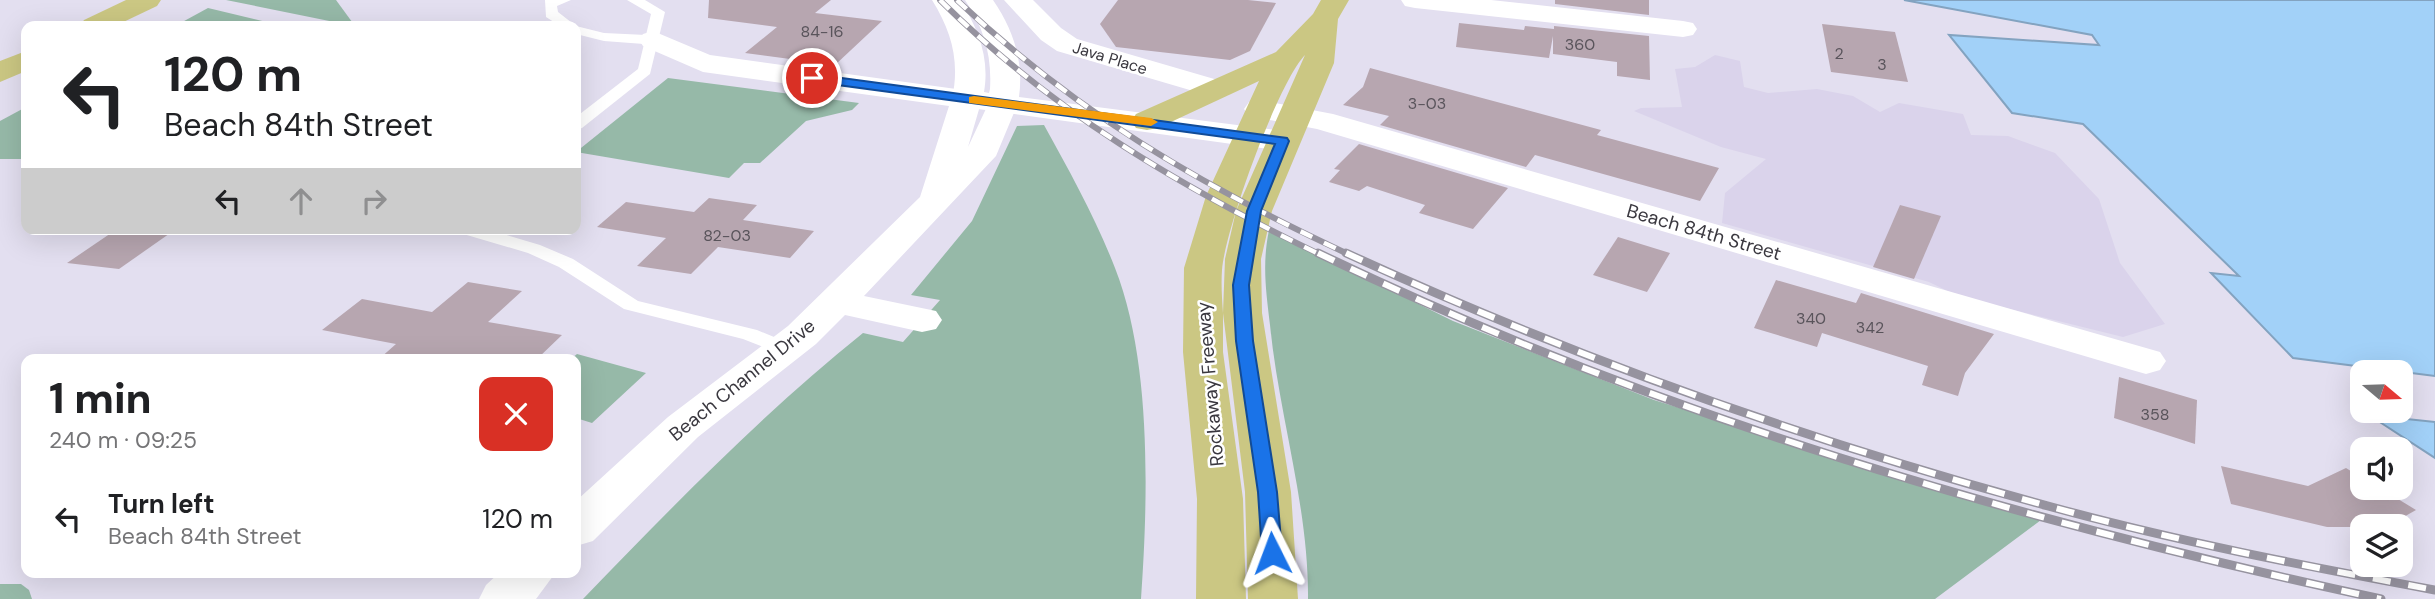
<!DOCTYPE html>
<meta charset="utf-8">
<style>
body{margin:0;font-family:"DM Sans",sans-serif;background:#f6f6f6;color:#202124;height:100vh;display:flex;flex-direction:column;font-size:26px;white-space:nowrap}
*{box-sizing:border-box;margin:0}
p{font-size:23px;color:#757577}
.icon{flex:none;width:38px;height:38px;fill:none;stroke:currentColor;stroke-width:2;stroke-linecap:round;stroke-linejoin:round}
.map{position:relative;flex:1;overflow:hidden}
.sheet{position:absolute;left:21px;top:354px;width:560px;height:224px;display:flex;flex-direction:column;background:#fff;border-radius:14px;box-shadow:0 7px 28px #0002}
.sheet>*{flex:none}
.banner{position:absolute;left:21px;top:21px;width:560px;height:214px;border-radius:14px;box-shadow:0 7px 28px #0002;background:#fff;color:#202124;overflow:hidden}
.needle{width:46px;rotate:109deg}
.controls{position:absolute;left:2350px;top:360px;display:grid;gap:14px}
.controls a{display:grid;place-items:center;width:63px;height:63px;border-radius:14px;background:#fff;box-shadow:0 7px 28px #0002;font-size:35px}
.pin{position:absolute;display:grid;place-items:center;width:60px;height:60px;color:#fff;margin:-30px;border:4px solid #fff;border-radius:50%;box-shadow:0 2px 7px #0007}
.me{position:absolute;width:77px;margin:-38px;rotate:357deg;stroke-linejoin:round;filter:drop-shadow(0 0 5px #0008)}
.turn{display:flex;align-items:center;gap:24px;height:147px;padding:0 28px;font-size:32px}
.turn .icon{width:91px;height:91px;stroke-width:2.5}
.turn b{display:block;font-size:49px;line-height:60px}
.lanes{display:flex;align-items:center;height:66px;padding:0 28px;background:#0003;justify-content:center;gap:35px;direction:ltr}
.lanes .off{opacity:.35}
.round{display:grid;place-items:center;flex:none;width:74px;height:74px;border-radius:14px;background:#f6f6f6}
.head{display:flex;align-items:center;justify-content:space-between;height:119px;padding:0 28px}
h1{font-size:42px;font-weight:800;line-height:52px}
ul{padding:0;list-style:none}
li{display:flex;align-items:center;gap:21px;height:91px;padding:0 28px}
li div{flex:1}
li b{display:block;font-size:26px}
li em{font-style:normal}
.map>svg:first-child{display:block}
.built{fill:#dad3eb}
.green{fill:#96b9a8}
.water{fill:#a2d1f8;stroke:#83a3c0;stroke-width:2}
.building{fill:#b7a6b0}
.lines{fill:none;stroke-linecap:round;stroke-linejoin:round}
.lane{fill:#fff;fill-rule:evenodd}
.street{fill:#fff;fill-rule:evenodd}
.secondary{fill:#fff;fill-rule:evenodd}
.primary{fill:#cbc783;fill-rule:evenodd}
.rail-far1-casing{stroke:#96939f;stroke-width:6}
.rail-casing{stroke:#96939f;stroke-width:9}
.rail-far1{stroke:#fff;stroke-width:4.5;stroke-dasharray:13;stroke-linecap:butt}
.rail{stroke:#fff;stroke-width:6;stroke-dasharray:18;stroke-linecap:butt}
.route{fill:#1a73e8;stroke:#114b97;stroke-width:2}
.slow{fill:#f59e0b}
.labels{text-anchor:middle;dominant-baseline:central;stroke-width:5;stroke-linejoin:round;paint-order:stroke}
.number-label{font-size:16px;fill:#59545b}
.far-street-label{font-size:16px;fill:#3a383f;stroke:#fff}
.street-label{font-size:19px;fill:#3a383f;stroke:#fff}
</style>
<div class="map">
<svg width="2435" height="599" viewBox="0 0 2435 599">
<rect width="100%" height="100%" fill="#e3dff0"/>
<!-- built -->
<polygon class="built" points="1715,55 1740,61 1744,87 1768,93 1817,89 1853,96 1880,112 1899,103 1963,114 1971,135 2008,136 2055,153 2099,199 2120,263 2165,324 2123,337 1958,296 1929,282 1722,223 1725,193 1766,159 1721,147 1634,111 1641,108 1682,107 1675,69 1695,67"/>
<!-- green -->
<g class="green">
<polygon points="226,0 336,0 355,26 354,26"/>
<polygon points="208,8 283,26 175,26"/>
<polygon points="668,78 859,103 852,110 806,121 760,163 744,163 729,178 576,152"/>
<polygon points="26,107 26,159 0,159 0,121"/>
<path d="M1044,125C1070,172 1096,219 1115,268C1152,362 1148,499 1141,599H583C673,506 762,414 863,333L903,342L940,300L911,295L972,221L1017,126Z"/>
<path d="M1269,230L1453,321L1654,400L2041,520L1935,599H1308C1309,508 1279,416 1270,325C1266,291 1262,264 1269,230Z"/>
<polygon points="577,354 646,373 592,423 576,418 576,359 571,359"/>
<polygon points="0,584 21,584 29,590 32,599 0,599"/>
</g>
<!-- water -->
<g class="water">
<polygon points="1904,0 2435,0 2435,376 2293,358 2211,273 2239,276 2083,124 2012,113 1949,35 2099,45 2092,35"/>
<polygon points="2369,415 2435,422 2435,458"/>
</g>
<!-- building -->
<g class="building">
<polygon points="709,0 831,0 815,13 882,21 835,65 745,53 777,27 708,18"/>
<polygon points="1118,0 1248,0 1276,3 1250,51 1230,60 1116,47 1100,24"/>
<polygon points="1555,0 1649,0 1649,15 1555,4"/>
<polygon points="1459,23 1524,30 1525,26 1554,29 1554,26 1649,36 1650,80 1617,76 1617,62 1553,54 1553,36 1549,58 1456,47"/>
<polygon points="1822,24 1895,32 1908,82 1831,72"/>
<polygon points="1370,68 1601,130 1597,135 1719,168 1700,201 1535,155 1526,167 1380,125 1389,116 1343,105 1363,87"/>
<polygon points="1359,144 1508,188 1473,229 1419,213 1425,205 1367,186 1359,191 1329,182 1340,170 1334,169"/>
<polygon points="709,198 757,205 743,220 814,231 790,258 718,247 691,274 637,266 666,238 597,227 626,202 694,212"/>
<polygon points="1900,205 1941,216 1914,279 1873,267"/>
<polygon points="117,229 176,229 119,269 67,263"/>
<polygon points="1618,237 1670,253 1647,292 1593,275"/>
<polygon points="1776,280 1856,303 1861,293 1994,334 1965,373 1958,396 1922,385 1928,366 1822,333 1817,347 1754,328"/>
<polygon points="468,282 522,291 488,322 562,335 537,359 472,359 449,354 444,359 379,359 396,344 322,330 362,299 432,312"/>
<polygon points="2119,377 2197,400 2195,444 2114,418"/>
<polygon points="2221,466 2308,486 2346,468 2362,478 2362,488 2380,488 2416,510 2386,527 2327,527 2231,504"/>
</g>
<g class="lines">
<!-- lane -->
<g class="lane">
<polygon points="545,0 571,0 557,6 558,12 576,26 604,33 646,35 651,14 627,0 645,0 665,12 650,74 582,128 576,130 576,117 638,69 644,44 604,41 576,34 576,26 560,26 546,17"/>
<polygon points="457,229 486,229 540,245 573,259 638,301 757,330 791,344 794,349 784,355 743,339 624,309 559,267 528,253 460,233"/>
</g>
<!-- street -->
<g class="street">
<polygon points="1004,0 1033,0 1061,28 1077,39 1228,83 1232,89 1228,95 1217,98 1057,51 1041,40"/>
<polygon points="1401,0 1491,0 1683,21 1693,23 1697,29 1693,35 1683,37 1415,8 1405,6"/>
<polygon points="653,31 710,55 978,92 982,99 968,147 992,96 1003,94 1014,96 1018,103 996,156 864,296 936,311 942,320 936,329 922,332 845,315 816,344 698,437 593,541 576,546 576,501 668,417 788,326 920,197 949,106 703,72 643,46 639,40 643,34"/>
<polygon points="1260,100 1333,114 2160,352 2166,361 2160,370 2146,374 2132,370 1317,129 1249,116 1244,109 1249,102"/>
<polygon points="500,572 556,572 536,599 479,599 486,585"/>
</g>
<!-- secondary -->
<path class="secondary" d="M932,0H960C978,28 990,58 984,92L989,93L990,89C992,55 984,28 965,0H993C1013,29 1024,61 1019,97L1283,131L1294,134L1299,141L1294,148L1283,151L956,106L952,99C960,62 952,32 932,0Z"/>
<!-- primary -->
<g class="primary">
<polygon points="126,0 161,0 157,6 115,26 80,26 84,20"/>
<path d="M1321,0H1349L1338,19L1334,63L1272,211L1261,259L1262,313L1291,492L1298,599H1248L1245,492L1223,313V352L1243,499L1246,599H1196L1197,499L1183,352L1184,268L1206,196L1259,81L1158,128L1147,130L1136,128L1131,121L1136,114L1276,52L1313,14ZM1305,55L1236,211L1225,259L1223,313C1222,299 1221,284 1222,270C1225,229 1278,83 1305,55Z"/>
<polygon points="26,51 26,71 0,82 0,61"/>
</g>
<!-- rail-far1 casing -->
<g class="rail-far1-casing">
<g id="rail-far1">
<path d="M940,0C1053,112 1179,186 1321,255"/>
<path d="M957,0C1076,113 1202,186 1350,255"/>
</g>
</g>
<!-- rail casing -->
<g class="rail-casing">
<g id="rail">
<path d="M1318,253C1656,416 2015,520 2381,599"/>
<path d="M1346,253C1572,357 1808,441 2048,506C2175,541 2305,566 2435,590"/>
</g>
</g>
<!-- rail-far1 -->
<use href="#rail-far1" class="rail-far1"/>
<!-- rail -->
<use href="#rail" class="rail"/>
</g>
<!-- route -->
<polygon class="route" points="812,74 1287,138 1289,141 1261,211 1249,285 1253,341 1277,492 1282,553 1279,559 1264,559 1262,553 1258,492 1236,341 1233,285 1247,211 1275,144 808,81 806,78"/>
<!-- slow -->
<polygon class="slow" points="974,96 1151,118 1158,122 1151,126 969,103 969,97"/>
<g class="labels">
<!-- number labels -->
<g class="number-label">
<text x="822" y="31">84-16</text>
<text x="1580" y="44">360</text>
<text x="1839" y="53">2</text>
<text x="1882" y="64">3</text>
<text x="1427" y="103">3-03</text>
<text x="727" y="235">82-03</text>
<text x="1811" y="318">340</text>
<text x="1870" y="327">342</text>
<text x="2155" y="414">358</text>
</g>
<!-- far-street labels -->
<g class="far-street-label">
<text transform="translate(1110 58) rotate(17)">Java Place</text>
</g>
<!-- street labels -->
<g class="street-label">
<text transform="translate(1704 232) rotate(16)">Beach 84th Street</text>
<text transform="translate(742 380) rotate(-39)">Beach Channel Drive</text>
<text transform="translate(1210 384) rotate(-95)">Rockaway Freeway</text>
</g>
</g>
</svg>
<div class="controls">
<a><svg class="needle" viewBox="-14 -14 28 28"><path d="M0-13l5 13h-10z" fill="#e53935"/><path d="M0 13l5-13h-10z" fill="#757577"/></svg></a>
<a><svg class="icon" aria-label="sound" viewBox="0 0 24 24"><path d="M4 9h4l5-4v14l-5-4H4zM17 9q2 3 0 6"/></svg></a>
<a><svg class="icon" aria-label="layers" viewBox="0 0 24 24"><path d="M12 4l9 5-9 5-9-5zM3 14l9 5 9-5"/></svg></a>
</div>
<div class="pin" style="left:812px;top:78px;background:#d93025"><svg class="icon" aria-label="arrive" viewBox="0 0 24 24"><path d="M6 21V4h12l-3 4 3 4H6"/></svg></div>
<svg class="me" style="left:1272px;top:553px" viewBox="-20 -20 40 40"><path d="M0-17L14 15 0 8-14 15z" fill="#1a73e8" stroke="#fff" stroke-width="4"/></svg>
<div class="banner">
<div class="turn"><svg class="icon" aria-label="left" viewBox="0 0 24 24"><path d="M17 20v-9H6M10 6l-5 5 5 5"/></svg><div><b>120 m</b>Beach 84th Street</div></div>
<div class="lanes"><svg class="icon" aria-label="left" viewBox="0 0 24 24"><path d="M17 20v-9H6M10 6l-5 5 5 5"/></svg><svg class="icon off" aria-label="ahead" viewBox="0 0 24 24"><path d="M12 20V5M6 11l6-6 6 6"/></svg><svg class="icon off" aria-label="right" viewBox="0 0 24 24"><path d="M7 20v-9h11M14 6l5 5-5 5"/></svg></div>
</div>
<section class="sheet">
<div class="head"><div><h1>1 min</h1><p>240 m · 09:25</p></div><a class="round" style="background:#d93025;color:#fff"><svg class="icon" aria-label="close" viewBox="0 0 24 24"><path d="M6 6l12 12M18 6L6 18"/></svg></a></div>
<ul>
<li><svg class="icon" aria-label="left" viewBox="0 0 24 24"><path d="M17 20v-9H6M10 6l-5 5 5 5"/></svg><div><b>Turn left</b><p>Beach 84th Street</p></div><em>120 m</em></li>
</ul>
</section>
</div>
